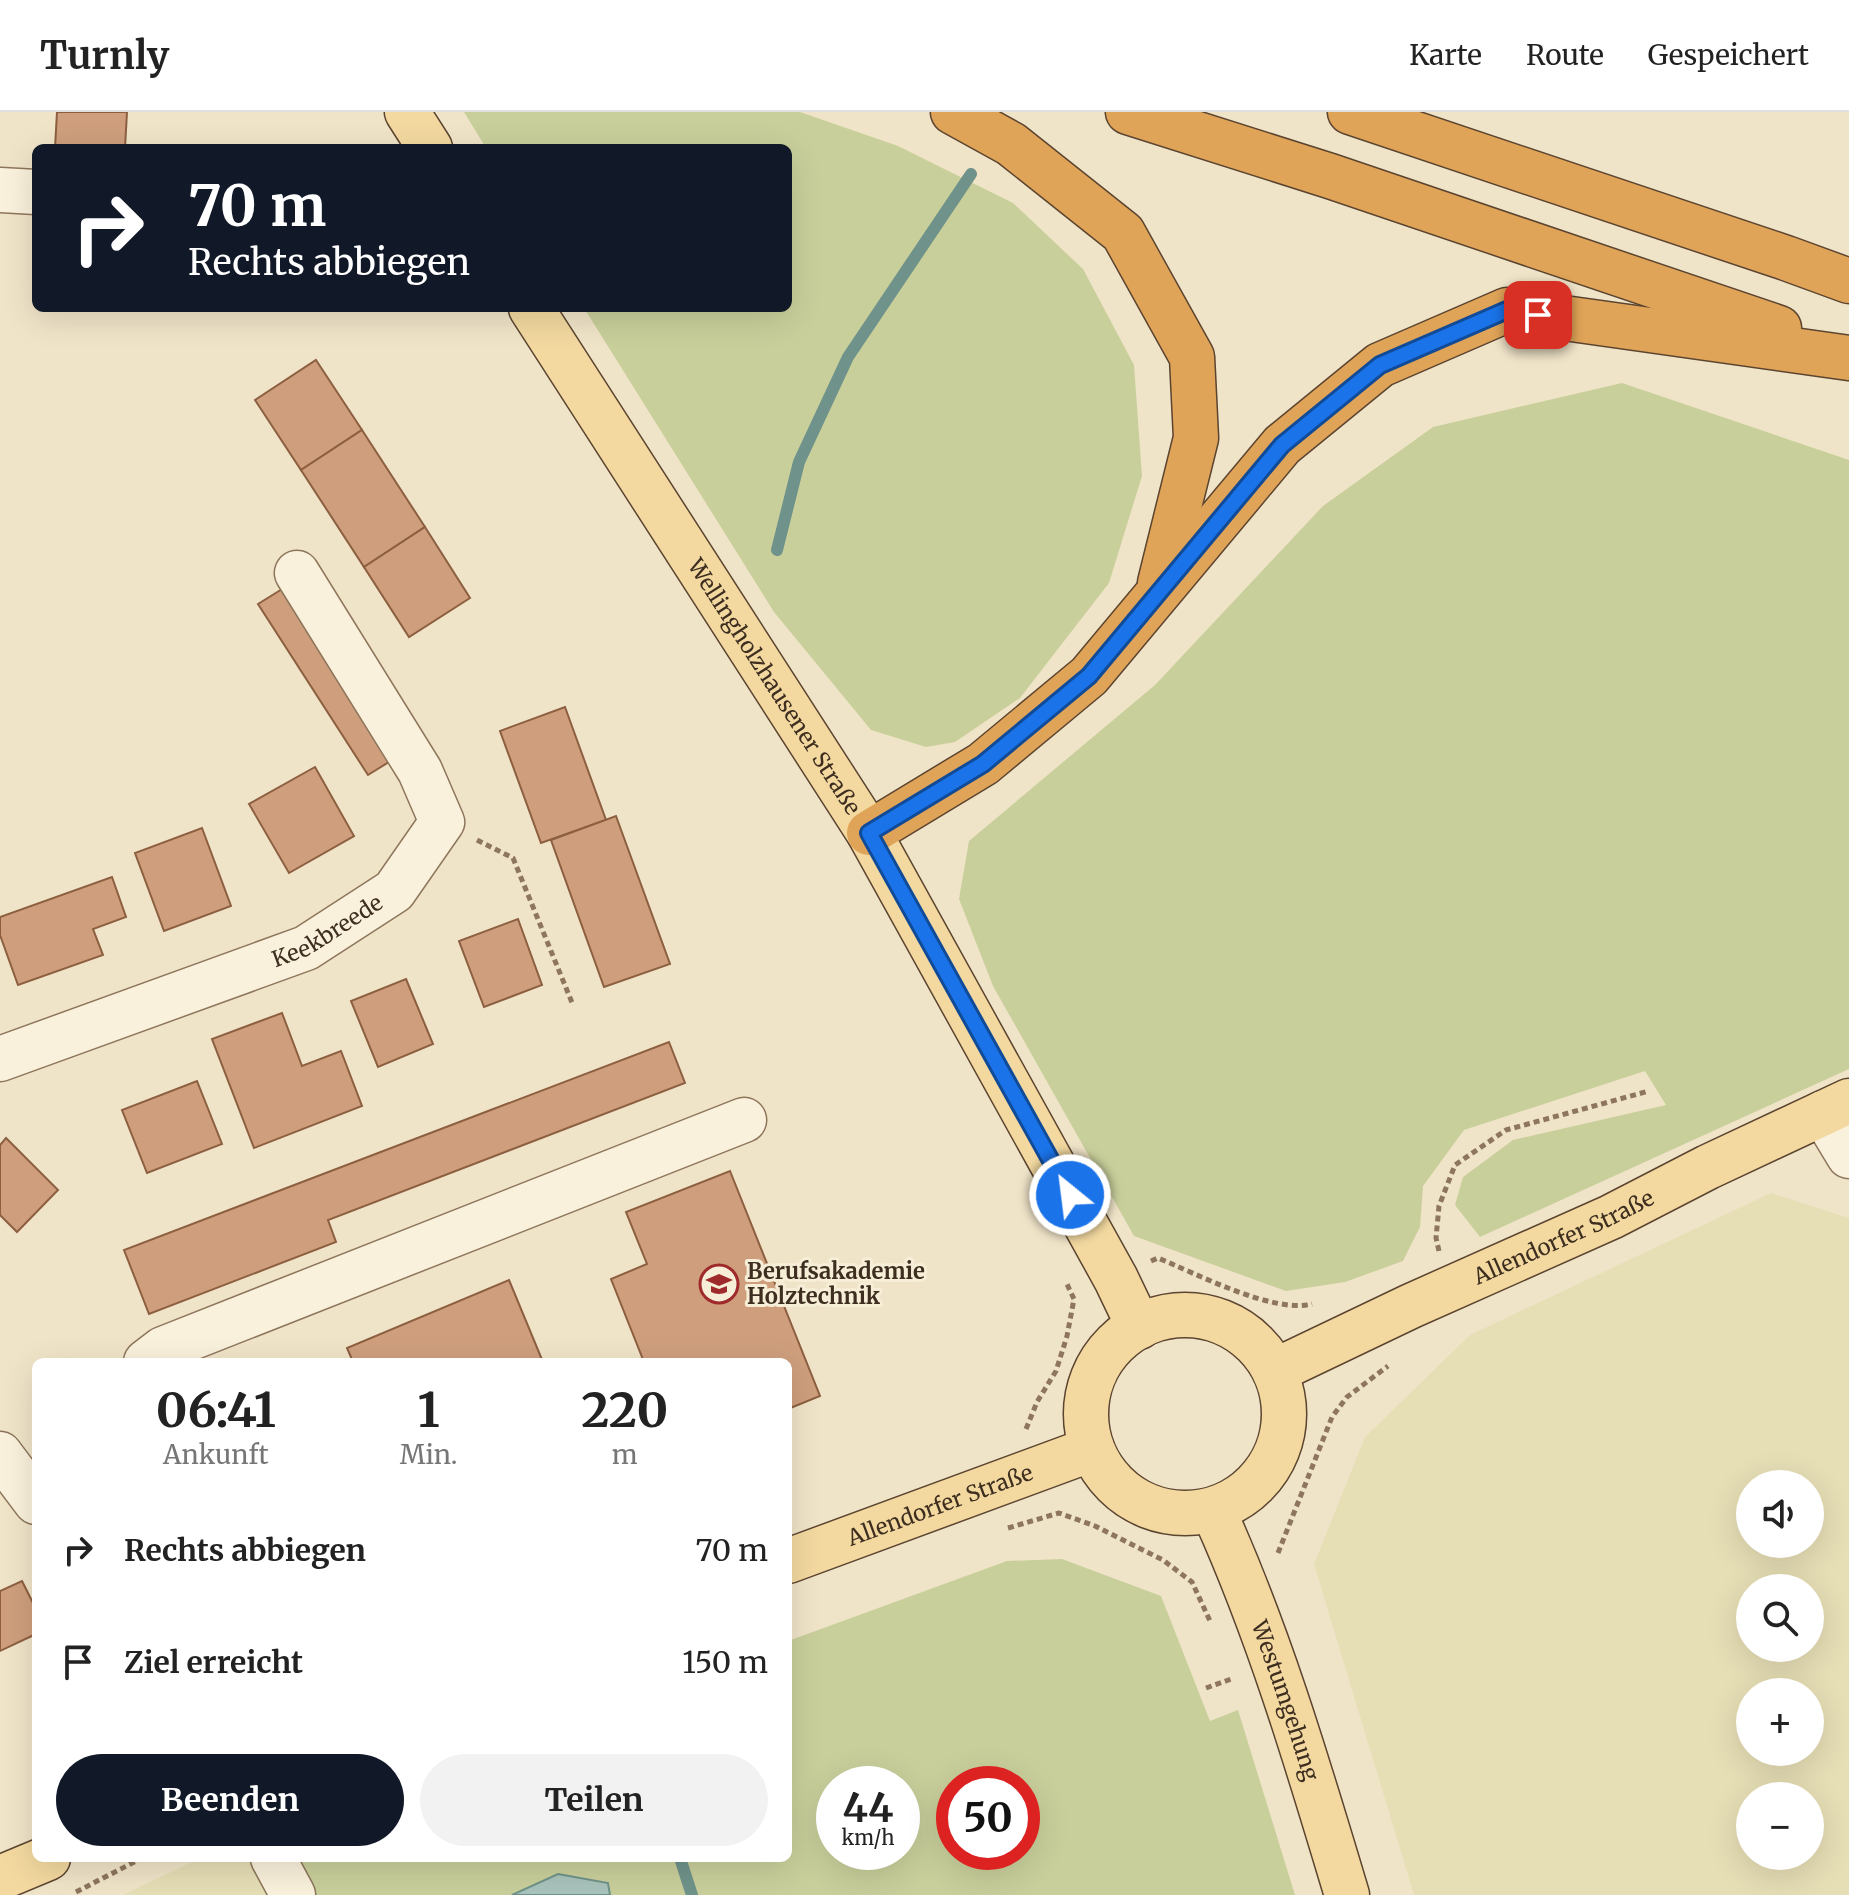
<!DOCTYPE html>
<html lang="de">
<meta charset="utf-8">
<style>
body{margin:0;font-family:Merriweather,serif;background:#f2f2f2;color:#222;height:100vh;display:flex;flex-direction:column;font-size:30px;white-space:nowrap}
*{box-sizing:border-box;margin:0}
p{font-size:26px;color:#767676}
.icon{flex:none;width:44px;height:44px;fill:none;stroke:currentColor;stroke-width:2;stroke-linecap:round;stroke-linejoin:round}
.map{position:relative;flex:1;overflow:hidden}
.side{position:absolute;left:32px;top:1246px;width:760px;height:504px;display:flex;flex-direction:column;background:#fff;border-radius:12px;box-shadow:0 8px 32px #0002}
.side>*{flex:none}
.guide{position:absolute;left:32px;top:32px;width:760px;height:168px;border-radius:12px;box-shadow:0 8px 32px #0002;background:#111827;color:#fff;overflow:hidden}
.fabs{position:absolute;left:1736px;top:1358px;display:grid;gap:16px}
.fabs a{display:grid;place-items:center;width:88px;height:88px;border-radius:50%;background:#fff;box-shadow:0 8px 32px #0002;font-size:40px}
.speed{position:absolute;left:816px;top:1654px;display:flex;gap:16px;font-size:40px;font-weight:700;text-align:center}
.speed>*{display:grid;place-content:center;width:104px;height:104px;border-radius:50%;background:#fff;box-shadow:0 8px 32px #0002;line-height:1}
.speed small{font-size:20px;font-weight:400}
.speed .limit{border:12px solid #d22;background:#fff;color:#111}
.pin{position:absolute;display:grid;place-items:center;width:68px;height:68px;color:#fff;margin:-34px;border-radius:16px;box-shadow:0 4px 12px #0006}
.me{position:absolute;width:88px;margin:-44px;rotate:331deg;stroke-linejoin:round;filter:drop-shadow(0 0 6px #0008)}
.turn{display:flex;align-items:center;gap:28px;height:168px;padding:0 24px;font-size:36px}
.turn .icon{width:104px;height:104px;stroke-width:2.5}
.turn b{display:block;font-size:56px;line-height:68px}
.eta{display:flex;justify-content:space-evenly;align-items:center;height:136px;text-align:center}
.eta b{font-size:48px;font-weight:700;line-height:56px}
.cta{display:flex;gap:16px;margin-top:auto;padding:16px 24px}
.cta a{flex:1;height:92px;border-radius:48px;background:#111827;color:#fff;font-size:32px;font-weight:700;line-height:92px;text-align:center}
.cta a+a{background:#f2f2f2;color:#222}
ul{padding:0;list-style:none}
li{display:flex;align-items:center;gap:24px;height:112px;padding:0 24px}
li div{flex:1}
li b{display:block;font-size:30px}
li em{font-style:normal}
header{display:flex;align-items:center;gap:48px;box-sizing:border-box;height:112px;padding:0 40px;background:#fff;border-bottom:2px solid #e0e0e0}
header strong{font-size:38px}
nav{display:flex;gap:44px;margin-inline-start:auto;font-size:28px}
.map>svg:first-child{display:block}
.farmland{fill:#e6deb5;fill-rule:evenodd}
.green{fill:#c9cf9b;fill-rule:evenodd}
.water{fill:#a9c4bc;stroke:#6f938a;stroke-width:2}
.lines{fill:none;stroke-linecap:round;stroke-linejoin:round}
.stream{stroke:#6f938a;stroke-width:12}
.building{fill:#cf9f7d;stroke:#8d5f41;stroke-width:2}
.minor-casing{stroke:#8d765c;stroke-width:47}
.major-casing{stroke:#5b4430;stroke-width:47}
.highway-casing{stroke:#5b4430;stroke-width:47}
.path{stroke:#8d765c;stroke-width:5;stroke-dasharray:6 4;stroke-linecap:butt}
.minor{stroke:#faf1dc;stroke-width:44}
.major{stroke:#f3d9a0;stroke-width:44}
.highway{stroke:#e0a458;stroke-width:44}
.route-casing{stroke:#114b97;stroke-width:20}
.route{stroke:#1a73e8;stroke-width:14}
.labels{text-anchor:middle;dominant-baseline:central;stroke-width:6;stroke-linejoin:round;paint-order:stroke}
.street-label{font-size:22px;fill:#3d2e20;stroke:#f7eed8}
.poi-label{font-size:22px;font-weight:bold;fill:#3d2e20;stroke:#f7eed8;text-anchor:start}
</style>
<header>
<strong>Turnly</strong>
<nav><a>Karte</a><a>Route</a><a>Gespeichert</a></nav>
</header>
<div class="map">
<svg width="1849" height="1783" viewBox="0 0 1849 1783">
<rect width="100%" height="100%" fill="#f0e4c8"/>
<!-- farmland -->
<g class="farmland">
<path d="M1771,1081L1849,1106V1783H1414L1314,1452L1365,1325L1470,1223ZM1750,1372H1810V1432H1750ZM1750,1476H1810V1536H1750ZM1750,1580H1810V1640H1750ZM1750,1684H1810V1744H1750Z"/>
<polygon points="200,1746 286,1746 315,1783 123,1783"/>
</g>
<!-- green -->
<g class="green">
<polygon points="464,0 800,0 898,34 1013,91 1083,157 1134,253 1142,364 1109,471 1020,586 955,630 926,635 871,618 774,500 584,196 788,196 788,36 486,36"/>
<polygon points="1622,271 1849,348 1849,957 1480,1125 1455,1093 1463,1065 1513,1028 1666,993 1645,959 1464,1018 1423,1074 1420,1115 1403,1149 1345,1170 1286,1179 1134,1124 993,874 959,787 969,729 1155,573 1323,394 1433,315"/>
<path d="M1062,1447L1161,1484L1210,1609L1238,1598L1295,1783H610L607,1771L558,1762L512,1783H315L286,1746H788V1529L1007,1449ZM834,1672H902V1740H834ZM954,1672H1022V1740H954Z"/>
</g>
<!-- water -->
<polygon class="water" points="558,1762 608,1771 610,1783 512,1783"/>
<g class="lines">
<!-- stream -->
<g class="stream">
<polyline points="777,438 799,350 848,245 971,62"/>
<polyline points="680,1746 692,1783"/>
</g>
</g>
<!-- building -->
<g class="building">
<polygon points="57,0 127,0 125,36 55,36"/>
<polygon points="316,248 362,318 301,358 255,288"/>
<polygon points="362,318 425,415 364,455 301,358"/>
<polygon points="425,415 470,486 409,525 364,455"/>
<polygon points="287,474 397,645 368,663 258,492"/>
<polygon points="565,595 606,708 541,731 500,619"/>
<polygon points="315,655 354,724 289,761 249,692"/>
<polygon points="616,704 670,852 604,875 551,728"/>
<polygon points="202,716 231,794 164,819 135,741"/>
<polygon points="112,765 126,805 93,817 103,843 18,873 0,823 0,805"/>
<polygon points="518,807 542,873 484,895 459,829"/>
<polygon points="406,867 433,932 378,955 351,889"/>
<polygon points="282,901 302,954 341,939 362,994 254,1036 212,927"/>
<polygon points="669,930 685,971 328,1108 336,1130 149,1202 124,1138"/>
<polygon points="197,969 222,1032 147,1061 122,998"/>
<polygon points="6,1026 58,1078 17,1120 0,1103 0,1033"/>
<polygon points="730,1059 820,1284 788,1297 788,1250 644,1250 611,1167 647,1152 626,1100"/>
<polygon points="509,1168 543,1250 353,1250 347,1236"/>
<polygon points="22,1469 36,1497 36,1522 0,1539 0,1479"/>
</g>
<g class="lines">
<!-- minor casing -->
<g class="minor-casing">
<g id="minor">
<polyline points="0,78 36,80"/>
<path id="s1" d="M0,947L306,836L394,779L442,710L420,659L297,461"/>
<polyline points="1823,1001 1849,1044"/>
<polyline points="146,1250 163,1237 744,1008"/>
<polyline points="0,1342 36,1390"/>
<polyline points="273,1746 293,1783"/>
</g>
</g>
<!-- major casing -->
<g class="major-casing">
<g id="major">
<polyline points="407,0 430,36"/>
<path id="s2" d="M531,196L869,721L1116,1167L1139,1215"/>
<circle cx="1185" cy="1302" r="99"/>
<path id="s3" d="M1275,1259L1411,1194L1611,1105L1708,1055L1849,989"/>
<path id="s4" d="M1213,1398C1269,1521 1308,1653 1347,1783"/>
<path id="s5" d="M788,1449L1092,1337"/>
<polyline points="0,1766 48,1746"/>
</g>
</g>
<!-- highway casing -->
<g class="highway-casing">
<g id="highway">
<polyline points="953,0 1011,32 1123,121 1192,245 1196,326 1160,471"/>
<polyline points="1128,0 1330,64 1779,216"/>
<polyline points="1350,0 1786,146 1849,169"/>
<polyline points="869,721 983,652 1089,564 1282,333 1380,253 1507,198 1849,246"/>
</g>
</g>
<!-- path -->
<g class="path">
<polyline points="477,728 513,746 573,893"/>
<polyline points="1439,1139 1436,1126 1439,1094 1455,1053 1506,1018 1649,979"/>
<path d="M1151,1149L1158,1146C1195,1161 1273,1202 1312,1192"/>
<polyline points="1026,1317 1037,1290 1056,1259 1067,1224 1074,1187 1066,1170"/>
<polyline points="1008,1416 1059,1401 1095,1414 1163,1448 1192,1470 1210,1509"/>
<polyline points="1278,1441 1332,1305 1347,1285 1388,1254"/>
<polyline points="1206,1576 1234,1566"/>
<polyline points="76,1780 142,1746"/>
</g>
<!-- minor -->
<use href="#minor" class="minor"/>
<!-- major -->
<use href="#major" class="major"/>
<!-- highway -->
<use href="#highway" class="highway"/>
</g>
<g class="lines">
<!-- route casing -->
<g class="route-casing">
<polyline id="route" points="1070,1083 869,721 983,652 1089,564 1282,333 1380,253 1507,198 1538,203"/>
</g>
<!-- route -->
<use href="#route" class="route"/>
</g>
<!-- icons -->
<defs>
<g id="university-ring" transform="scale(2)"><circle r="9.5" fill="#f7eed8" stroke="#9e2a2b" stroke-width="1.5"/><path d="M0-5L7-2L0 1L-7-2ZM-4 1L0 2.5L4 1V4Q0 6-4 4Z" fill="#9e2a2b"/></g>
</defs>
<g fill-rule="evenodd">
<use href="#university-ring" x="719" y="1172"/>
</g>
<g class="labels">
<!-- street labels -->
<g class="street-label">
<text stroke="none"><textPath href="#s2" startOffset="450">Wellingholzhausener Straße</textPath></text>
<text stroke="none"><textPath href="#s1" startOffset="352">Keekbreede</textPath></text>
<text stroke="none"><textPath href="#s3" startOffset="318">Allendorfer Straße</textPath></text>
<text stroke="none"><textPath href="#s5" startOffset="162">Allendorfer Straße</textPath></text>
<text stroke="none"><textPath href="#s4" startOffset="204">Westumgehung</textPath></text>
</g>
<!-- poi labels -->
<g class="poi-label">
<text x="747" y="1159">Berufsakademie<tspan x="747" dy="25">Holztechnik</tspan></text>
</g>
</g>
</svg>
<div class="fabs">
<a><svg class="icon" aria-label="sound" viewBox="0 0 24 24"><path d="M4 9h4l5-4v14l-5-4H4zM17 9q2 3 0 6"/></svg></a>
<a><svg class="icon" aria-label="search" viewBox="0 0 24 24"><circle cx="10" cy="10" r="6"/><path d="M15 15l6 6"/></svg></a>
<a>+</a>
<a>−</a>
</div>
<div class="speed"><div>44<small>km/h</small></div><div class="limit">50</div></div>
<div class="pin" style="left:1538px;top:203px;background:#d93025"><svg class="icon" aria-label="arrive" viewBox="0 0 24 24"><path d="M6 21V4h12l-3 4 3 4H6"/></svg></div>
<svg class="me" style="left:1070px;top:1083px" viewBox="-20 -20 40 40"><circle r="17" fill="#1a73e8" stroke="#fff" stroke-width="3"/><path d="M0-11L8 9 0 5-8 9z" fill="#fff"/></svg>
<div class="guide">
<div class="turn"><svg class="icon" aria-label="right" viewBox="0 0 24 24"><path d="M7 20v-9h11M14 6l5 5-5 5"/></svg><div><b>70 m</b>Rechts abbiegen</div></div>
</div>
<section class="side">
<div class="eta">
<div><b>06:41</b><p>Ankunft</p></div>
<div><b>1</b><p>Min.</p></div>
<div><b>220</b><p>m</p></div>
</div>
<ul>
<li><svg class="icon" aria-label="right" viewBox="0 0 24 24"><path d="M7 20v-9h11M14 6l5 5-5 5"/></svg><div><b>Rechts abbiegen</b></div><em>70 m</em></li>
<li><svg class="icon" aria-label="arrive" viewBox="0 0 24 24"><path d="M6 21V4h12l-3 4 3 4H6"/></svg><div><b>Ziel erreicht</b></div><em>150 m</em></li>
</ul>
<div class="cta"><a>Beenden</a><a>Teilen</a></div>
</section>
</div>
